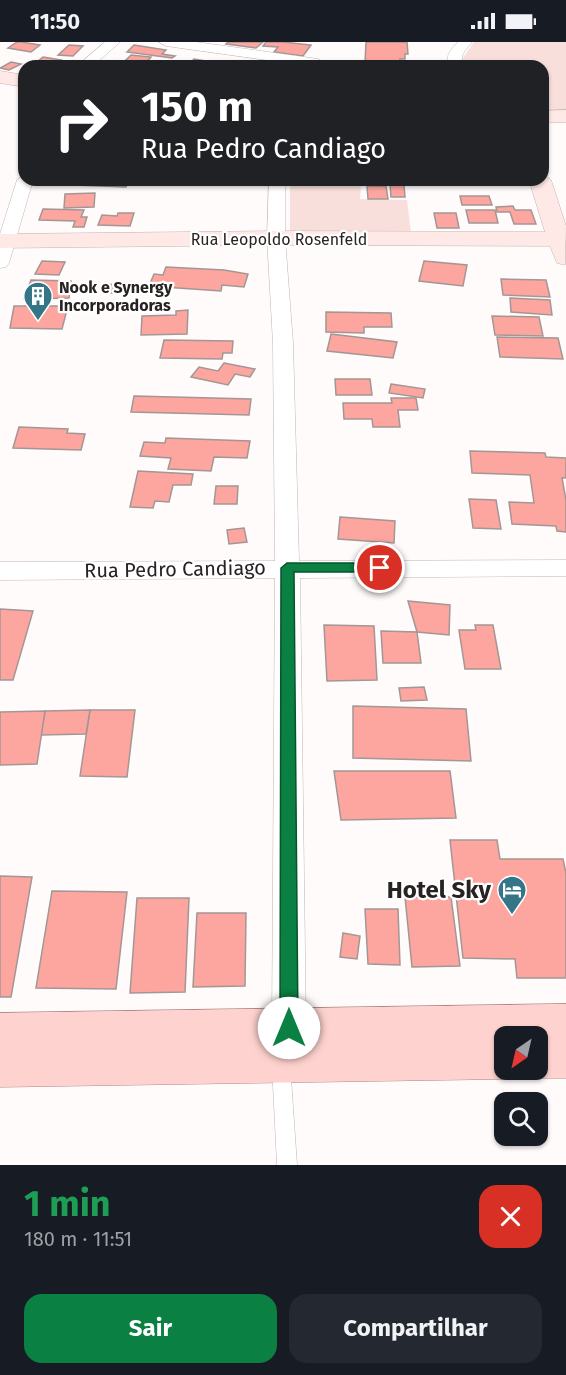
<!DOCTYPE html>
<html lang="pt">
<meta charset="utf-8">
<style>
body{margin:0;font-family:"Fira Sans",sans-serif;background:#242831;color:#f1f3f6;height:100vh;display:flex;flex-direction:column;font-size:22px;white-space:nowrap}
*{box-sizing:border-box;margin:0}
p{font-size:20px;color:#9ea1a6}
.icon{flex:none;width:33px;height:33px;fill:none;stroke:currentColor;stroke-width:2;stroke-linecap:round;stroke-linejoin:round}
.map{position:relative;height:1123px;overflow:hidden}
.details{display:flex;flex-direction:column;background:#171b24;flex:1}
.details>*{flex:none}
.top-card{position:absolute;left:18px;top:18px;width:531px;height:126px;border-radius:18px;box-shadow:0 2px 4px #0004;background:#202124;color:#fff;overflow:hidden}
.needle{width:39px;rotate:214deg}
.fabs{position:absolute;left:494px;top:984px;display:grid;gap:12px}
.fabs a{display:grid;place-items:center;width:54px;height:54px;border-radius:12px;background:#171b24;box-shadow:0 2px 4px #0004;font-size:30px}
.pin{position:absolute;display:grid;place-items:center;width:51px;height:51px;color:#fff;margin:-26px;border:3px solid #fff;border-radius:50%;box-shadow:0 2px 6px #0007}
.me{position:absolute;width:66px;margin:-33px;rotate:0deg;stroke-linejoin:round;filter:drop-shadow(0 0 4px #0008)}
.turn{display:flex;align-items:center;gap:21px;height:126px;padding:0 24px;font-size:27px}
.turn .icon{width:78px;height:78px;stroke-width:2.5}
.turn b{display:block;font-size:42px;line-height:51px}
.round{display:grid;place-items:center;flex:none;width:63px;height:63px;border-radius:18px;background:#242831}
.summary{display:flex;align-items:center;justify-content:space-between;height:102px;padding:0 24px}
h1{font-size:36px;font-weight:700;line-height:45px;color:#1e9e55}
.button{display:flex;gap:12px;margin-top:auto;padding:12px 24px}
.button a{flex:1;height:69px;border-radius:18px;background:#0b8043;color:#fff;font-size:24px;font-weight:700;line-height:69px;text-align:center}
.button a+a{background:#242831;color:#f1f3f6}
.status{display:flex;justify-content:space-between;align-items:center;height:42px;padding:0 30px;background:#171b24;direction:ltr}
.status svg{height:16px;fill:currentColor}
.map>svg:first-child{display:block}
.green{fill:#f9dfdc}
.building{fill:#fda69f;stroke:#a39695;stroke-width:1.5}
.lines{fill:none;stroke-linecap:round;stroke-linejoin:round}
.lane-casing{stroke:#c1b4b2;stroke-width:1}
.street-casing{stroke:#c1b4b2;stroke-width:1}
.secondary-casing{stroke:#c1b4b2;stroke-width:1}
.primary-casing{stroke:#b2827e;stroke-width:1}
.lane{fill:#fff;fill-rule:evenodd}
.street{fill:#fff;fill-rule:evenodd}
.secondary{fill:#fee9e7;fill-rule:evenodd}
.primary{fill:#fed3cf;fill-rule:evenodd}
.route{fill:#0b8043;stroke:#07532c;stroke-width:1.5}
.labels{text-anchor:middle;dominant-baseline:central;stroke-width:4.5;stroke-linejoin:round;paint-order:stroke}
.far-street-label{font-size:16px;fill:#282222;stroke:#fff}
.far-poi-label{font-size:16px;font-weight:bold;fill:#282222;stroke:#fff;text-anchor:start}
.street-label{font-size:20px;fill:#282222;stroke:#fff}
.near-poi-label{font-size:24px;font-weight:bold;fill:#282222;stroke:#fff;text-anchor:end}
</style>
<div class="status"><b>11:50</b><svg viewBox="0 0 49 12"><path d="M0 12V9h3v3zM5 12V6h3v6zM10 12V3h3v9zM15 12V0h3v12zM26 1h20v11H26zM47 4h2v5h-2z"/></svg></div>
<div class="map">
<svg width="566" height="1123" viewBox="0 0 566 1123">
<rect width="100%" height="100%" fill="#fefbfa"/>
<!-- green -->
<g class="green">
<polygon points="474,0 566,0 566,71 543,71 543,24 464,24 460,20"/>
<polygon points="290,142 361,143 360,157 407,158 411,191 299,192 290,189"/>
</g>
<!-- building -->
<g class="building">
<polygon points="17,0 21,0 40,3 31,10 8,6"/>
<polygon points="228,0 263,0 256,6 226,2"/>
<polygon points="266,0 283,0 311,3 303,14 274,10 278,5 263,4"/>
<polygon points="366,0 407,0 408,12 405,12 405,17 400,17 400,22 365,21"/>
<polygon points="69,3 83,4 73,14 58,13"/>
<polygon points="134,3 166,8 162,12 175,14 172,16 127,10"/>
<polygon points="131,13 151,15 144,23 124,20"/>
<polygon points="43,15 61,18 53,24 32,24"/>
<polygon points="194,17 206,19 205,21 211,22 209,24 187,24"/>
<polygon points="11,20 21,22 9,28 0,26"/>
<polygon points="52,138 129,138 126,145 50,142"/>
<polygon points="318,138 384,138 376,141 318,140"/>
<polygon points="390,143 404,143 405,155 391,155"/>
<polygon points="367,144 386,144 388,157 368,157"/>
<polygon points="95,151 94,165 64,166 65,152"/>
<polygon points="460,154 489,154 492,163 462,163"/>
<polygon points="513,164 515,168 531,168 536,182 514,182 510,170 497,170 496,165"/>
<polygon points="43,167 84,168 81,175 87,175 84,185 73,185 75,179 39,178"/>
<polygon points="466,168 495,168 498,181 469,181"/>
<polygon points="118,171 134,171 130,184 98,183 102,173 117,174"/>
<polygon points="434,171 456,171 459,186 437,186"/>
<polygon points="42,219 65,220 59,233 35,232"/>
<polygon points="424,219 467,223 463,244 419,239"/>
<polygon points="166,225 224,228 248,232 244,245 222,243 221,249 149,244 154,232 163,233"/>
<polygon points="501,237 546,238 550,255 503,253"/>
<polygon points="31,238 71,239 69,256 24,257"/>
<polygon points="117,242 116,251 103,251 104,243"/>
<polygon points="510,256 550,258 552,273 511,270"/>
<polygon points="14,264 68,264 62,287 10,286"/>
<polygon points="188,268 187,292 141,293 142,274 176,273 176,269"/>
<polygon points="326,270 391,271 392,285 364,285 364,291 326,290"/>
<polygon points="492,274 539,275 543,294 495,293"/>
<polygon points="331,292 397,300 393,316 327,309"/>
<polygon points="497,295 558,296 563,317 500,315"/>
<polygon points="164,298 233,299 232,311 223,311 222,317 160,316"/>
<polygon points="224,321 255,327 250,335 235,332 228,343 191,335 199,325 218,329"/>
<polygon points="335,337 370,337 372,353 336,353"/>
<polygon points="391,342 425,347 423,356 389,351"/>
<polygon points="134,354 251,357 249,373 131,370"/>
<polygon points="391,356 416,356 418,368 398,368 400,385 373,385 372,377 344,377 343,361 392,361"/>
<polygon points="19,385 68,387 67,391 85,392 81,408 13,406"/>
<polygon points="166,396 250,399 247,416 214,415 211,429 168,427 171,416 140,414 144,400 165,401"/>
<polygon points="470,409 545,411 546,415 566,416 566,436 562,436 566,458 566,490 557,489 556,484 512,482 509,460 534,461 530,433 472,431"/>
<polygon points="138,429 193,432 191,443 173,443 169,460 155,459 153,466 130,465"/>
<polygon points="216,444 238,444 237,462 214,462"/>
<polygon points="469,457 496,458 501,487 473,486"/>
<polygon points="340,475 395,479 394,501 338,497"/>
<polygon points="244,486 247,500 229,502 227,488"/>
<polygon points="408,559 450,563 449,593 417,590"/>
<polygon points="0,567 33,569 13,638 0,638"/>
<polygon points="324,583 374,584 377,638 327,639"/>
<polygon points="475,583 493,583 501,627 465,627 459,588 476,588"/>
<polygon points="381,589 417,590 421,621 383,621"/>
<polygon points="424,645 427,658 401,659 399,646"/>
<polygon points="353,664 466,667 471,719 353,716"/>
<polygon points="90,668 135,668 127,735 80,734"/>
<polygon points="90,668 86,692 41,693 45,669"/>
<polygon points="45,669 37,722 0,723 0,670"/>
<polygon points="334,729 450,729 456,776 341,778"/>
<polygon points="450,798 497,798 500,817 563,817 566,831 566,936 517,936 515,917 463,916"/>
<polygon points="0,834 32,835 11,955 0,955"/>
<polygon points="52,849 127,850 116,947 36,946"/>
<polygon points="405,855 451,855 460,924 412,925"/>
<polygon points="137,856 189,856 185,950 130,951"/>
<polygon points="365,867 398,867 400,923 368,922"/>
<polygon points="197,871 246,871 245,944 193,945"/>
<polygon points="343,891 360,894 357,917 340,915"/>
</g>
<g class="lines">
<!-- lane casing -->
<g class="lane-casing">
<polygon id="lane" points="281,1013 288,1016 290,1022 297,1123 277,1123 272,1022 274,1016"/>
</g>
<!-- street casing -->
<g class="street-casing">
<g id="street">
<polygon points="105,0 120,0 93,24 77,24"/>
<polygon points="159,0 196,0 318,17 325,21 323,24 309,24 166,4"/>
<path d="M458,0H472C466,8 458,14 464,24H450C444,14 451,8 458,0Z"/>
<polygon points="24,133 24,138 33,138 9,221 6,225 0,226 0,192 17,138"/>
<polygon points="269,138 285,138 285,196 293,301 299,519 566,518 566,534 300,536 306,986 301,998 289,1002 277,998 272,986 275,536 0,538 0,520 275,519 273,301 267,196"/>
</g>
</g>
<!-- secondary casing -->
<g class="secondary-casing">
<g id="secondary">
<polygon points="0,29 24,33 24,45 0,41"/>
<polygon points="566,68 566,80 543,81 543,69"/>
<polygon points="543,132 551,138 566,184 565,223 557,221 550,204 276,203 0,206 0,192 276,189 545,190 529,138 543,138"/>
</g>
</g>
<!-- primary casing -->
<g class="primary-casing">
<path id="primary" d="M566,962V1036H537L521,1029L504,1037L0,1045V971ZM504,994H537V1028H504Z"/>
</g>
<!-- lane -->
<use href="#lane" class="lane"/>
<!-- street -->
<use href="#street" class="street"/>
<!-- secondary -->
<use href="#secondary" class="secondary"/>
<!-- primary -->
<use href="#primary" class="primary"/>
</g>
<!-- route -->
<polygon class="route" points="287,521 380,521 387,526 380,530 294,530 298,986 296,992 289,995 283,992 280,986 281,526"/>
<!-- icons -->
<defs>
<g id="building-pin" transform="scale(1.5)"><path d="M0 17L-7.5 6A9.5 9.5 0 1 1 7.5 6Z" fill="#347688" stroke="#fff"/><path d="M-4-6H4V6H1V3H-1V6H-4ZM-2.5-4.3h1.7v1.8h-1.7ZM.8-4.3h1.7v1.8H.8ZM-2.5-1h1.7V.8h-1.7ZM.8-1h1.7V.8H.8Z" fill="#fff"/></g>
<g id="hotel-pin" transform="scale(1.5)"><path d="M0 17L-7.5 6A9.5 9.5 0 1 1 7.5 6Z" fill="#347688" stroke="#fff"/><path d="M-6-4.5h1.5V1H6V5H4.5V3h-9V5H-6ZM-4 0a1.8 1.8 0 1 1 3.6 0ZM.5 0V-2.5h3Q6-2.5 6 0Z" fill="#fff"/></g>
</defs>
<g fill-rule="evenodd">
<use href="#building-pin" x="38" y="254"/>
<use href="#hotel-pin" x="512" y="848"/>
</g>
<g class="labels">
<!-- far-street labels -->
<g class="far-street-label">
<text x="279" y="197">Rua Leopoldo Rosenfeld</text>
</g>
<!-- far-poi labels -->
<g class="far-poi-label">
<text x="59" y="245">Nook e Synergy<tspan x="59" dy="18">Incorporadoras</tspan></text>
</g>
<!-- street labels -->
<g class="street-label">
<text transform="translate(175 527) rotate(-1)">Rua Pedro Candiago</text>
</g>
<!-- near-poi labels -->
<g class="near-poi-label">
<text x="491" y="848">Hotel Sky</text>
</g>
</g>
</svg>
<div class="fabs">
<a><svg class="needle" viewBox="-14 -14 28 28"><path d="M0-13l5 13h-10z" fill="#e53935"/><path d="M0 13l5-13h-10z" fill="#9ea1a6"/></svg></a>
<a><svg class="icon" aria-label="search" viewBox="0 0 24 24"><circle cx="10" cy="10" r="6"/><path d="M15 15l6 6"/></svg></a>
</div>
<div class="pin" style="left:380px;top:526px;background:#d93025"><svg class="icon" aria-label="arrive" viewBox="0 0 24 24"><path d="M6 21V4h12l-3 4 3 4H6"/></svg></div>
<svg class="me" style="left:289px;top:986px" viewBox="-20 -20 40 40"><circle r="19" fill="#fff"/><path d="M0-13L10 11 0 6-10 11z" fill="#0b8043"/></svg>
<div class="top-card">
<div class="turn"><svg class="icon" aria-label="right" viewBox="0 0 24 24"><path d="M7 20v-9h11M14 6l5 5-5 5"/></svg><div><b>150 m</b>Rua Pedro Candiago</div></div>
</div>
</div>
<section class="details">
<div class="summary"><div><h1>1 min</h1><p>180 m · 11:51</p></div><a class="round" style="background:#d93025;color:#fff"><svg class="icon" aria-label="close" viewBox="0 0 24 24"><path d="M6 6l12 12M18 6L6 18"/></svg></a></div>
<div class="button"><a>Sair</a><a>Compartilhar</a></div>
</section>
